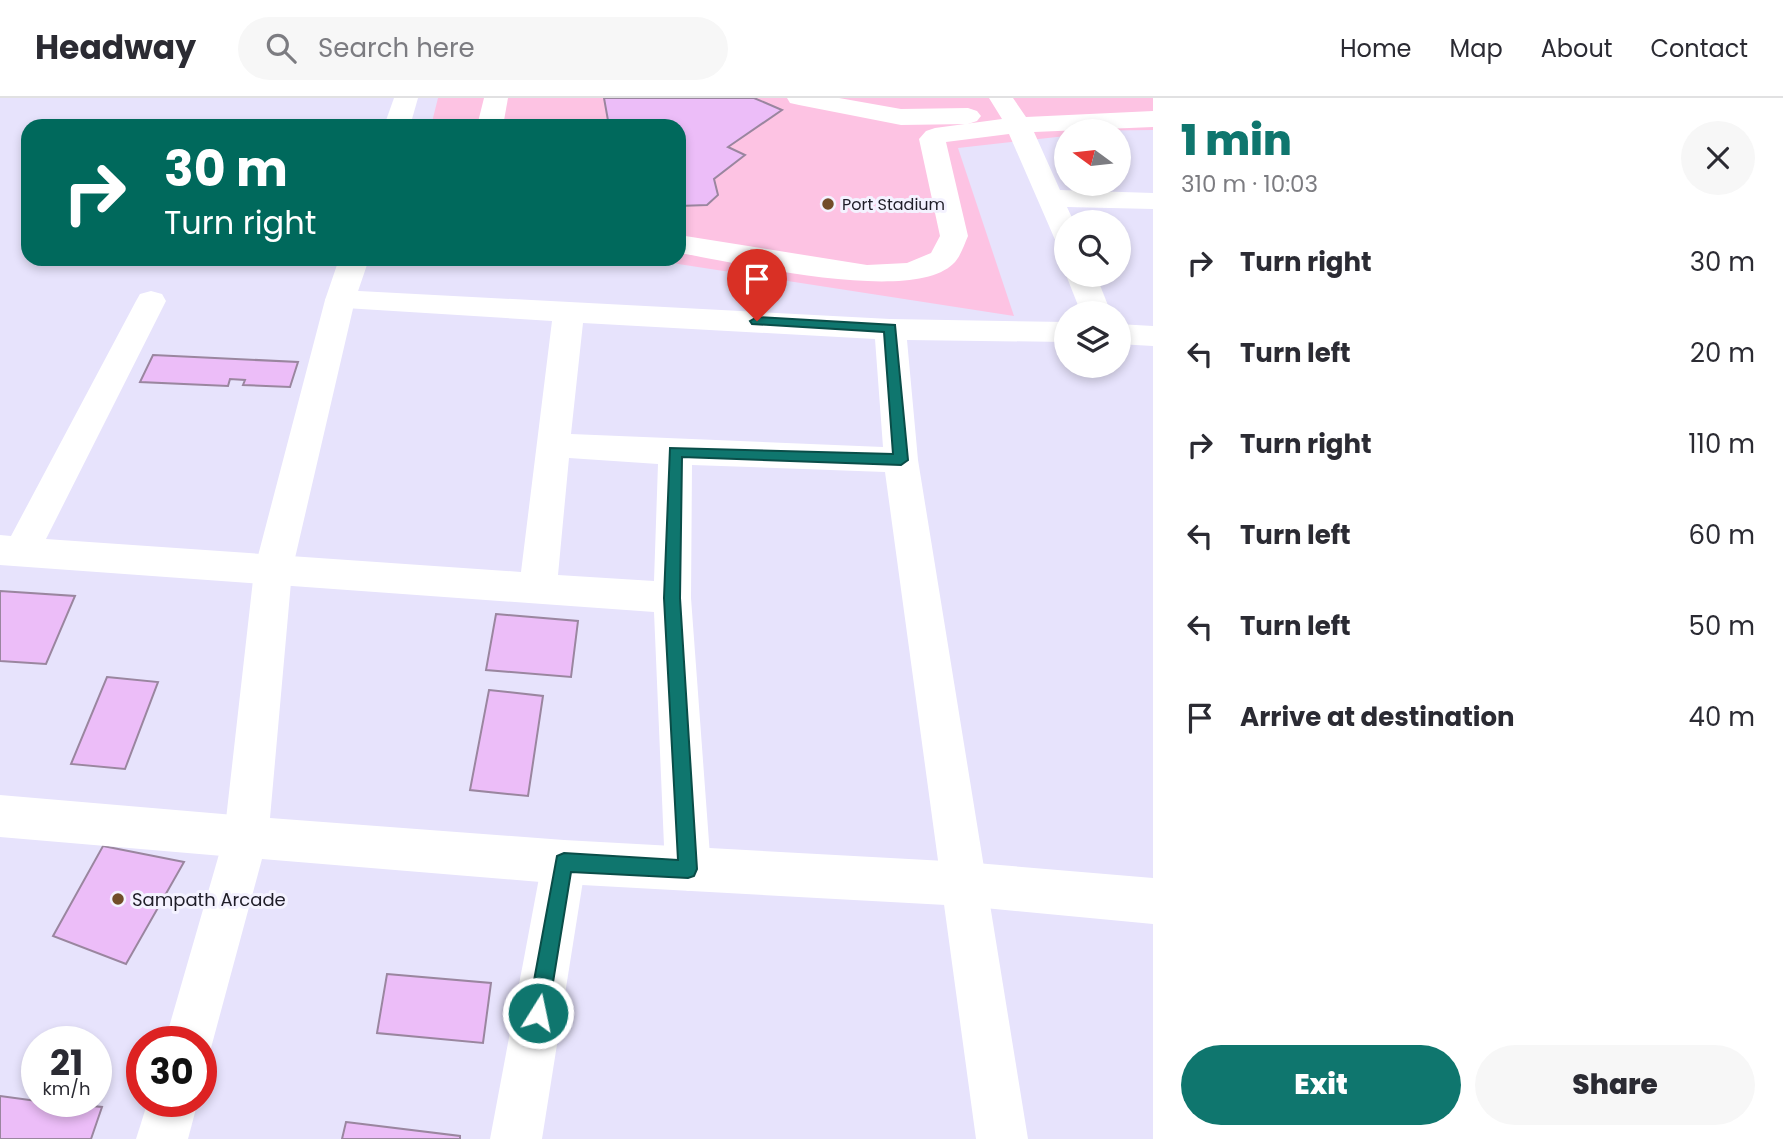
<!DOCTYPE html>
<meta charset="utf-8">
<style>
body{margin:0;font-family:Poppins,sans-serif;background:#f7f7f7;color:#2b2b33;height:100vh;display:flex;flex-direction:column;font-size:26px;white-space:nowrap}
*{box-sizing:border-box;margin:0}
p{font-size:23px;color:#7c7c81}
.icon{flex:none;width:38px;height:38px;fill:none;stroke:currentColor;stroke-width:2;stroke-linecap:round;stroke-linejoin:round}
.map{position:relative;flex:1;overflow:hidden}
.sheet{display:flex;flex-direction:column;background:#fff;width:630px}
.sheet>*{flex:none}
.guide{position:absolute;left:21px;top:21px;width:665px;height:147px;border-radius:21px;box-shadow:0 4px 10px #0003;background:#00695c;color:#fff;overflow:hidden}
.needle{width:46px;rotate:285deg}
.controls{position:absolute;left:1054px;top:21px;display:grid;gap:14px}
.controls a{display:grid;place-items:center;width:77px;height:77px;border-radius:50%;background:#fff;box-shadow:0 4px 10px #0003;font-size:35px}
.speed{position:absolute;left:21px;top:928px;display:flex;gap:14px;font-size:35px;font-weight:700;text-align:center}
.speed>*{display:grid;place-content:center;width:91px;height:91px;border-radius:50%;background:#fff;box-shadow:0 4px 10px #0003;line-height:1}
.speed small{font-size:18px;font-weight:400}
.speed .limit{border:10px solid #d22;background:#fff;color:#111}
.pin{position:absolute;display:grid;place-items:center;width:60px;height:60px;color:#fff;margin:-72px -30px;border-radius:50% 50% 50% 0;rotate:-45deg;box-shadow:0 0 7px #0007}
.pin .icon{rotate:45deg}
.me{position:absolute;width:77px;margin:-38px;rotate:10deg;stroke-linejoin:round;filter:drop-shadow(0 0 5px #0008)}
.turn{display:flex;align-items:center;gap:24px;height:147px;padding:0 28px;font-size:32px}
.turn .icon{width:91px;height:91px;stroke-width:2.5}
.turn b{display:block;font-size:49px;line-height:60px}
.round{display:grid;place-items:center;flex:none;width:74px;height:74px;border-radius:37px;background:#f7f7f7}
.headline{display:flex;align-items:center;justify-content:space-between;height:119px;padding:0 28px}
h1{font-size:42px;font-weight:800;line-height:52px;color:#0f766e}
.primary-button{display:flex;gap:14px;margin-top:auto;padding:14px 28px}
.primary-button a{flex:1;height:80px;border-radius:42px;background:#0f766e;color:#fff;font-size:28px;font-weight:800;line-height:80px;text-align:center}
.primary-button a+a{background:#f7f7f7;color:#2b2b33}
ul{padding:0;list-style:none}
li{display:flex;align-items:center;gap:21px;height:91px;padding:0 28px}
li div{flex:1}
li b{display:block;font-size:26px}
li em{font-style:normal}
header{display:flex;align-items:center;gap:42px;box-sizing:border-box;height:98px;padding:0 35px;background:#fff;border-bottom:2px solid #e1e1e2}
header strong{font-size:33px}
nav{display:flex;gap:38px;margin-inline-start:auto;font-size:24px}
.search{width:490px;height:63px;background:#f7f7f7;display:flex;align-items:center;gap:18px;box-sizing:border-box;padding:0 24px;border-radius:38px;color:#7c7c81;font-size:26px}
main{display:flex;flex:1;min-height:0}
.map>svg:first-child{display:block}
.green{fill:#fdc3e3}
.building{fill:#ecbdf8;stroke:#9a869f;stroke-width:2}
.lines{fill:none;stroke-linecap:round;stroke-linejoin:round}
.minor{fill:#fff;fill-rule:evenodd}
.major{fill:#fff;fill-rule:evenodd}
.route{fill:#0f766e;stroke:#0a4d48;stroke-width:2}
.poi-dot{fill:#724d29;stroke:#f4f2ff;stroke-width:2.5}
.labels{text-anchor:middle;dominant-baseline:central;stroke-width:6;stroke-linejoin:round;paint-order:stroke}
.far-poi-label{font-size:16px;fill:#1f1d28;stroke:#f4f2ff;text-anchor:start}
.poi-label{font-size:18px;fill:#1f1d28;stroke:#f4f2ff;text-anchor:start}
</style>
<header>
<strong>Headway</strong>
<div class="search"><svg class="icon" aria-label="search" viewBox="0 0 24 24"><circle cx="10" cy="10" r="6"/><path d="M15 15l6 6"/></svg>Search here</div>
<nav><a>Home</a><a>Map</a><a>About</a><a>Contact</a></nav>
</header>
<main>
<div class="map">
<svg width="1153" height="1041" viewBox="0 0 1153 1041">
<rect width="100%" height="100%" fill="#e7e3fc"/>
<!-- green -->
<polygon class="green" points="438,0 1153,0 1153,32 1066,33 1066,38 958,50 1014,218 646,161 679,161 679,28 431,28"/>
<!-- building -->
<g class="building">
<polygon points="604,0 754,0 782,12 728,49 745,57 714,81 718,97 707,107 679,108 679,28 609,28"/>
<polygon points="153,257 298,264 290,289 243,287 245,282 230,281 228,288 140,284"/>
<polygon points="0,493 75,498 46,566 0,563"/>
<polygon points="496,516 578,523 571,579 486,572"/>
<polygon points="107,579 158,584 125,671 71,666"/>
<polygon points="489,592 543,598 528,698 470,692"/>
<polygon points="103,748 184,764 126,866 53,838"/>
<polygon points="387,876 491,885 483,945 377,935"/>
<polygon points="0,998 37,1003 102,1009 91,1041 0,1041"/>
<polygon points="346,1024 460,1038 460,1041 342,1041"/>
</g>
<g class="lines">
<!-- minor -->
<g class="minor">
<polygon points="484,0 508,0 503,28 477,28"/>
<polygon points="787,0 839,0 901,11 968,10 977,13 981,18 977,23 968,26 901,27 799,7 790,5"/>
<path d="M989,0H1013L1026,19L1153,13V29L1034,34L1060,92L1153,95V111L1067,109L1074,124H1066V147L1056,144L1009,36L946,44L968,138C964,147 960,160 953,166C910,207 736,164 679,155V137L867,167L907,165L931,155L940,138L919,41L926,33L935,30L1002,21Z"/>
<polygon points="1066,177 1096,177 1111,215 1081,215"/>
<path d="M340,192L890,221L1066,224V244L907,242L918,362L1028,1041H976L885,374L692,367L691,500L711,771L704,786L688,793L672,786L665,771L654,514L0,467V437L11,438L136,203L140,196L151,193L162,196L166,203L46,441L521,474L552,223L329,209L325,202L329,195ZM583,225L875,241L883,349L571,336ZM569,360L658,366L654,483L558,477Z"/>
<polygon points="1118,226 1153,228 1153,248 1118,246"/>
<polygon points="0,697 246,718 262,724 268,739 262,754 246,760 0,739"/>
<polygon points="564,742 580,749 586,764 542,1041 490,1041 542,764 548,749"/>
</g>
<!-- major -->
<g class="major">
<polygon points="394,0 418,0 410,28 384,28"/>
<polygon points="339,161 369,161 355,202 292,473 270,720 564,742 964,764 1153,780 1153,826 964,808 564,786 262,761 208,961 201,963 201,943 165,943 224,739 254,473 325,202"/>
<polygon points="148,1003 198,1003 188,1041 136,1041"/>
</g>
</g>
<!-- route -->
<polygon class="route" points="757,219 895,227 908,362 901,367 682,359 680,500 697,771 694,778 688,780 571,774 548,915 545,922 538,925 531,922 528,915 557,758 564,755 678,762 664,500 670,350 893,356 884,234 752,226 750,223"/>
<!-- markers -->
<g class="poi-dot">
<circle cx="828" cy="106" r="7"/>
<circle cx="118" cy="801" r="7"/>
</g>
<g class="labels">
<!-- far-poi labels -->
<g class="far-poi-label">
<text x="842" y="106">Port Stadium</text>
</g>
<!-- poi labels -->
<g class="poi-label">
<text x="132" y="801">Sampath Arcade</text>
</g>
</g>
</svg>
<div class="controls">
<a><svg class="needle" viewBox="-14 -14 28 28"><path d="M0-13l5 13h-10z" fill="#e53935"/><path d="M0 13l5-13h-10z" fill="#7c7c81"/></svg></a>
<a><svg class="icon" aria-label="search" viewBox="0 0 24 24"><circle cx="10" cy="10" r="6"/><path d="M15 15l6 6"/></svg></a>
<a><svg class="icon" aria-label="layers" viewBox="0 0 24 24"><path d="M12 4l9 5-9 5-9-5zM3 14l9 5 9-5"/></svg></a>
</div>
<div class="speed"><div>21<small>km/h</small></div><div class="limit">30</div></div>
<div class="pin" style="left:757px;top:223px;background:#d93025"><svg class="icon" aria-label="arrive" viewBox="0 0 24 24"><path d="M6 21V4h12l-3 4 3 4H6"/></svg></div>
<svg class="me" style="left:538px;top:915px" viewBox="-20 -20 40 40"><circle r="17" fill="#0f766e" stroke="#fff" stroke-width="3"/><path d="M0-11L8 9 0 5-8 9z" fill="#fff"/></svg>
<div class="guide">
<div class="turn"><svg class="icon" aria-label="right" viewBox="0 0 24 24"><path d="M7 20v-9h11M14 6l5 5-5 5"/></svg><div><b>30 m</b>Turn right</div></div>
</div>
</div>
<section class="sheet">
<div class="headline"><div><h1>1 min</h1><p>310 m · 10:03</p></div><a class="round"><svg class="icon" aria-label="close" viewBox="0 0 24 24"><path d="M6 6l12 12M18 6L6 18"/></svg></a></div>
<ul>
<li><svg class="icon" aria-label="right" viewBox="0 0 24 24"><path d="M7 20v-9h11M14 6l5 5-5 5"/></svg><div><b>Turn right</b></div><em>30 m</em></li>
<li><svg class="icon" aria-label="left" viewBox="0 0 24 24"><path d="M17 20v-9H6M10 6l-5 5 5 5"/></svg><div><b>Turn left</b></div><em>20 m</em></li>
<li><svg class="icon" aria-label="right" viewBox="0 0 24 24"><path d="M7 20v-9h11M14 6l5 5-5 5"/></svg><div><b>Turn right</b></div><em>110 m</em></li>
<li><svg class="icon" aria-label="left" viewBox="0 0 24 24"><path d="M17 20v-9H6M10 6l-5 5 5 5"/></svg><div><b>Turn left</b></div><em>60 m</em></li>
<li><svg class="icon" aria-label="left" viewBox="0 0 24 24"><path d="M17 20v-9H6M10 6l-5 5 5 5"/></svg><div><b>Turn left</b></div><em>50 m</em></li>
<li><svg class="icon" aria-label="arrive" viewBox="0 0 24 24"><path d="M6 21V4h12l-3 4 3 4H6"/></svg><div><b>Arrive at destination</b></div><em>40 m</em></li>
</ul>
<div class="primary-button"><a>Exit</a><a>Share</a></div>
</section>
</main>
